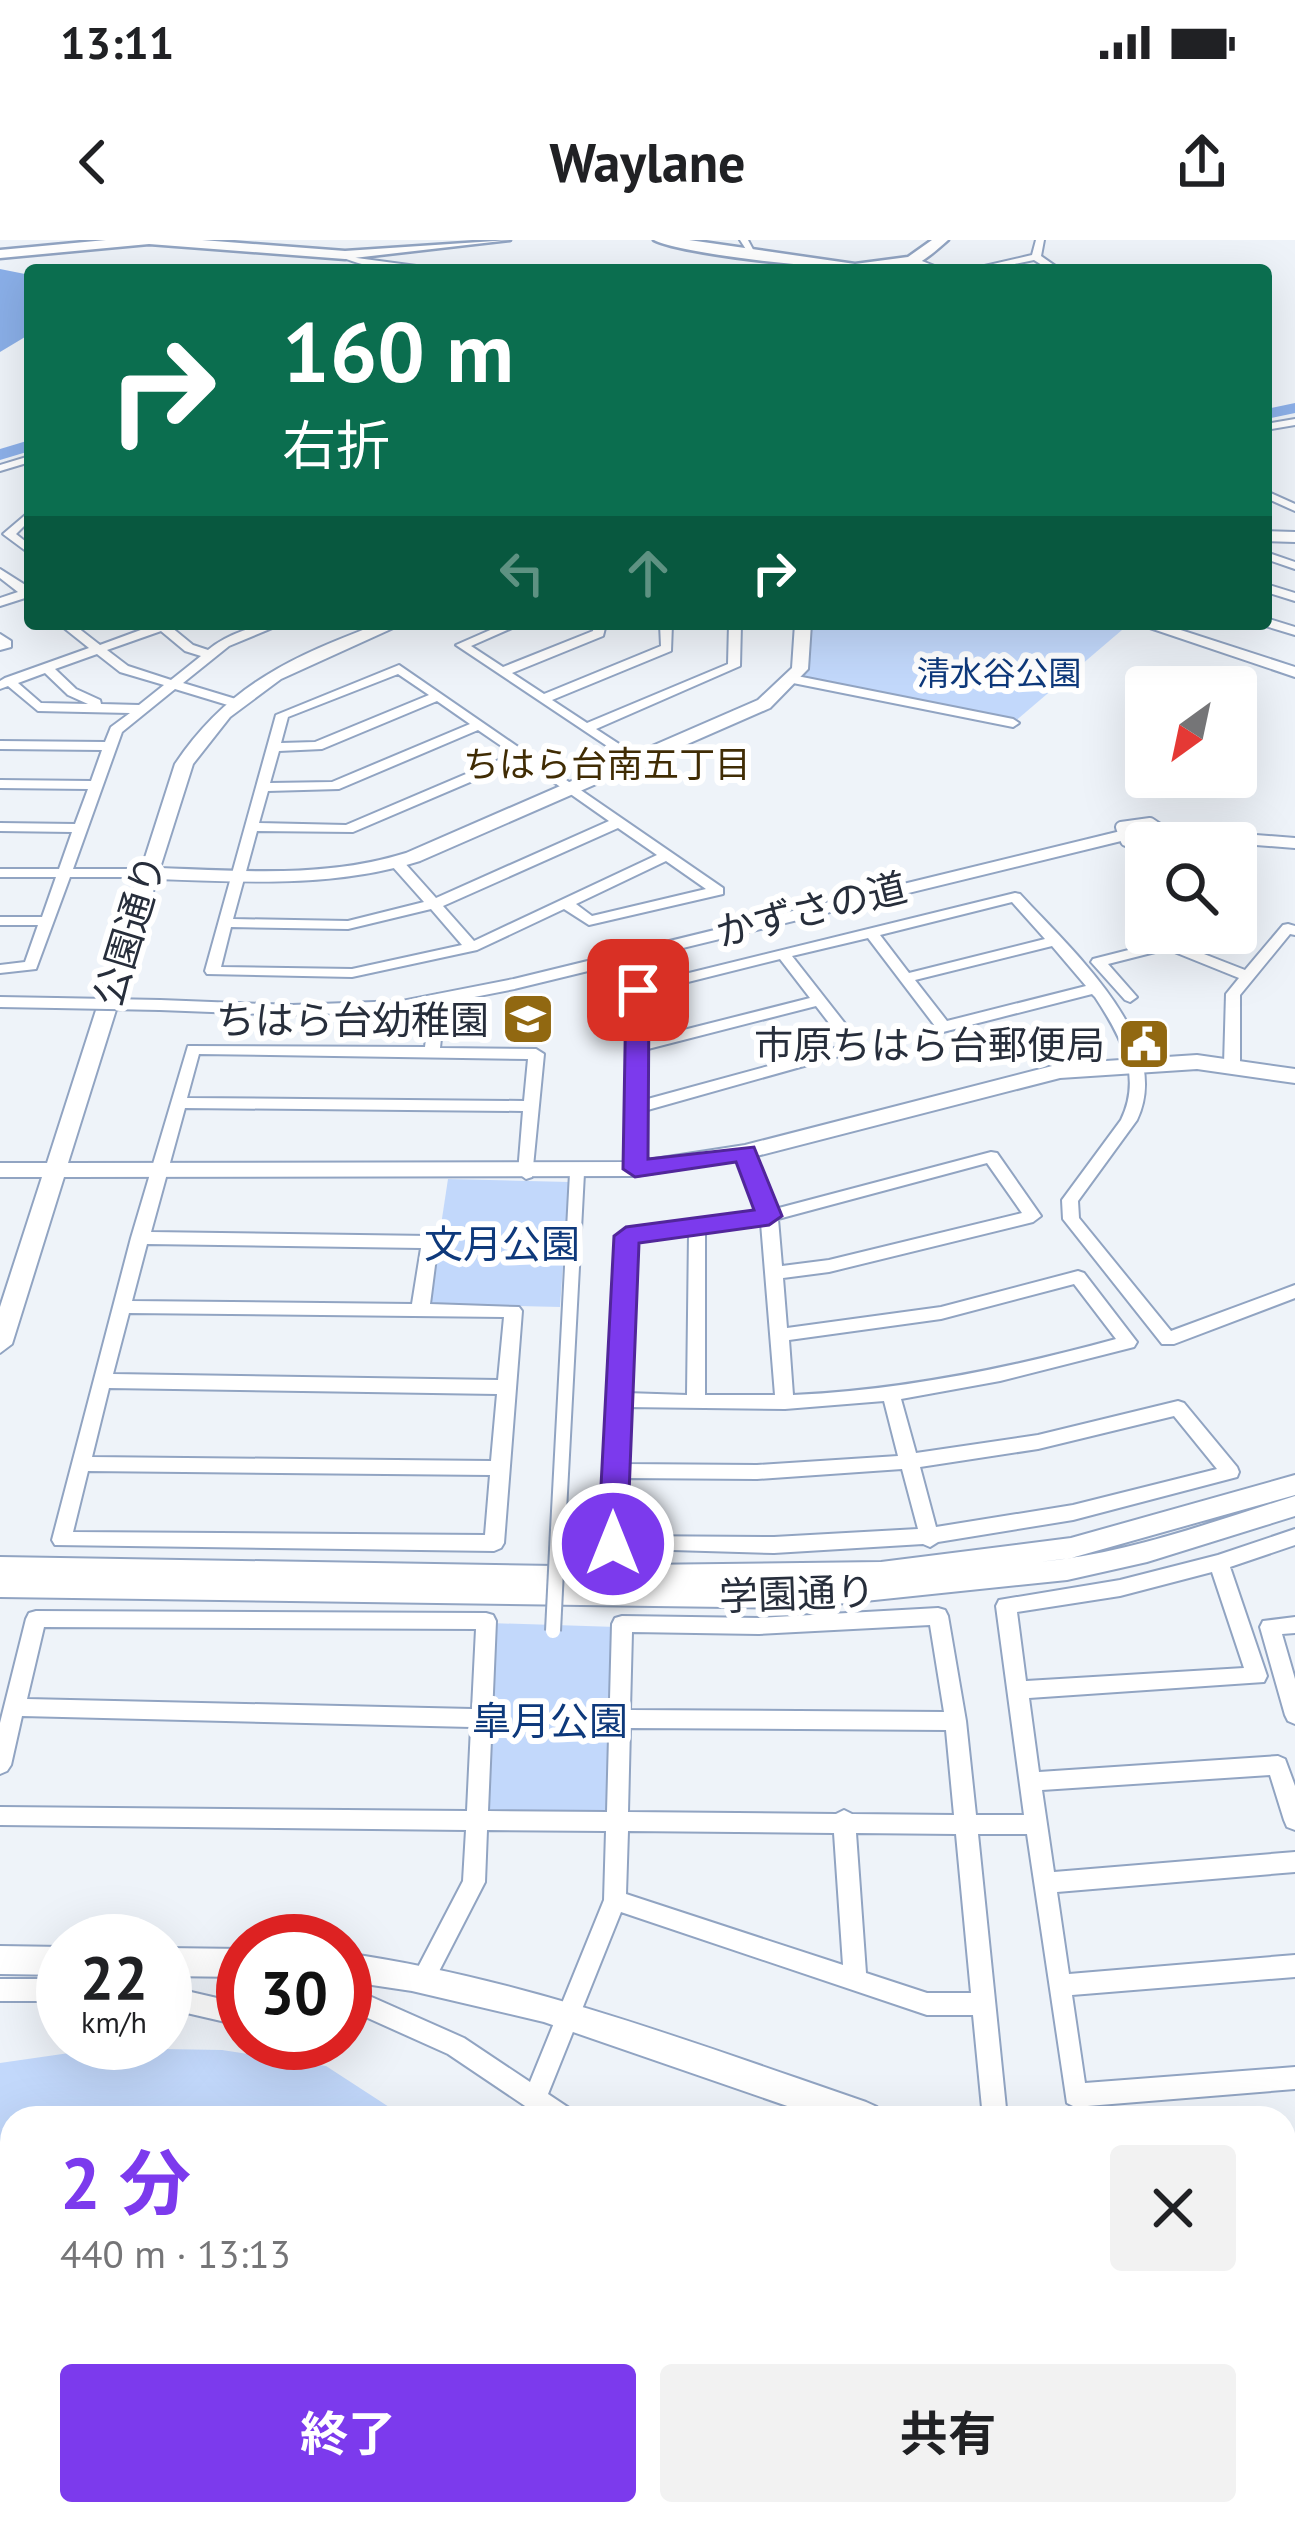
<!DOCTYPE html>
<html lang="ja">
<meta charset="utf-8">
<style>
body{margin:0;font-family:"PT Sans","Noto Sans JP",sans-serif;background:#f2f2f2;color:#202124;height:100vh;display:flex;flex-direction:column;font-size:45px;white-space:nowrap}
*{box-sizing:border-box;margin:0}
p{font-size:39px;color:#757577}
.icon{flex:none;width:66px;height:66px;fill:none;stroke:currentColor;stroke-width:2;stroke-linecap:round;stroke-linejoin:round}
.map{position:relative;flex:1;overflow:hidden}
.panel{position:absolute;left:0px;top:1866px;width:1296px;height:420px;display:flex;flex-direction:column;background:#fff;border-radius:36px 36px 0 0;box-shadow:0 12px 48px #0002}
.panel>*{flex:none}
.top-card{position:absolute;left:24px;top:24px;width:1248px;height:366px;border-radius:12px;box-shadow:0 12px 48px #0002;background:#0b6e4f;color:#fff;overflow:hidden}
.needle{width:78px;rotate:213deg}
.fabs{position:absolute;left:1125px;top:426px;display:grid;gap:24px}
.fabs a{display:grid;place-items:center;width:132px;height:132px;border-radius:12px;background:#fff;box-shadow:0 12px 48px #0002;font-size:60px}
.speed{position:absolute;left:36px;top:1674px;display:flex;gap:24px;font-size:60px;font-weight:700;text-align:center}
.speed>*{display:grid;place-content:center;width:156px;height:156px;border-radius:50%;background:#fff;box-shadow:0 12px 48px #0002;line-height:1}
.speed small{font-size:30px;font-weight:400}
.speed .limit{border:18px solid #d22;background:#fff;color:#111}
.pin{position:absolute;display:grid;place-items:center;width:102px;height:102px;color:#fff;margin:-51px;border-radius:24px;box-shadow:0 6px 18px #0006}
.me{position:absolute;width:132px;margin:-66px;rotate:0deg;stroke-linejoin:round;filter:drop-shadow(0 0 9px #0008)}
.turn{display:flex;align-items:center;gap:42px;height:252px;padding:0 60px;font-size:54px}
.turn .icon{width:156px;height:156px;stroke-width:2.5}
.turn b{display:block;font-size:84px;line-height:102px}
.lanes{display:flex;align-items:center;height:114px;padding:0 60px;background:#0003;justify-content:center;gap:60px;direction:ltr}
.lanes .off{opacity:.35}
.round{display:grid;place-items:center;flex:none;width:126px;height:126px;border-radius:12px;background:#f2f2f2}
.overview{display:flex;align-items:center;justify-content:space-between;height:204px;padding:0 60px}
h1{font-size:72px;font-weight:700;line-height:90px;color:#7c3aed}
.action{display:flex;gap:24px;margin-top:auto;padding:24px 60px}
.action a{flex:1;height:138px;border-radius:12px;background:#7c3aed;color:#fff;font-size:48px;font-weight:700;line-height:138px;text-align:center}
.action a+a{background:#f2f2f2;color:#202124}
.status{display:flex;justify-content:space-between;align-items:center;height:84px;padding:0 60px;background:#fff;direction:ltr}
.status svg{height:33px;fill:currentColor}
header{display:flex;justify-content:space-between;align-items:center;height:156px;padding:0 60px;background:#fff;font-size:54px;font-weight:700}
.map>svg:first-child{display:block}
.green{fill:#c2d8fb}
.forest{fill:#8aafe8}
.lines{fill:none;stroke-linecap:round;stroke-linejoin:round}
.river{fill:#8cb0e9;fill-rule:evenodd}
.pedestrian-far1-casing{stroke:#91a4c2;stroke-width:14}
.pedestrian-casing{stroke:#91a4c2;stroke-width:18}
.minor-casing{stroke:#91a4c2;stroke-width:4}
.tertiary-casing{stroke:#91a4c2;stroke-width:4}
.secondary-casing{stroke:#91a4c2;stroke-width:5}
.pedestrian-far1{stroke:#fff;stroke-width:10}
.pedestrian{stroke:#fff;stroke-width:14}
.minor{fill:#fff;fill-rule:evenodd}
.tertiary{fill:#fff;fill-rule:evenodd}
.secondary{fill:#fff;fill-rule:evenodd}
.pedestrian-bridge-far1-casing{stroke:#91a4c2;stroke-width:14;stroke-linecap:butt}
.pedestrian-bridge-casing{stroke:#91a4c2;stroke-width:18;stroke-linecap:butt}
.pedestrian-bridge-far1{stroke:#fff;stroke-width:10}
.pedestrian-bridge{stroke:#fff;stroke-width:14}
.route{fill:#7c3aed;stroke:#51269a;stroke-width:3}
.labels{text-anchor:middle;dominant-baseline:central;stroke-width:12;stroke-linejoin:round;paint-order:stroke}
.far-park-label{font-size:33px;fill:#0e397b;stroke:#fff}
.far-neighbourhood-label{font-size:36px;fill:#402c04;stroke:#fff}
.street-label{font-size:39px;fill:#272e3b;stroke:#fff}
.poi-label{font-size:39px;fill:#272e3b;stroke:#fff;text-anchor:end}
.park-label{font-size:39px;fill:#0e397b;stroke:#fff}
</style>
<div class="status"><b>13:11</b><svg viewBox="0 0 49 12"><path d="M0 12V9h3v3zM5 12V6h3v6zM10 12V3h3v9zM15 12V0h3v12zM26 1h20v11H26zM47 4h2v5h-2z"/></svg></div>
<header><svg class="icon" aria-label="back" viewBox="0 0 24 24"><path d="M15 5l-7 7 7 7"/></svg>Waylane<svg class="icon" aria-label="share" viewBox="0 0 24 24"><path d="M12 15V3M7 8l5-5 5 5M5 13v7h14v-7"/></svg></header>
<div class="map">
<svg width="1295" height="2286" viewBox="0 0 1295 2286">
<rect width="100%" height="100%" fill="#eef3f9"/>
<!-- green -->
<g class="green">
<polygon points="804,384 1129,384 1013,483 792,439"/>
<polygon points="448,939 569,942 560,1067 429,1064"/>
<polygon points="490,1383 617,1387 614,1576 484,1575"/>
<polygon points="104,1808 222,1810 326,1826 406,1878 12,1878 12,2274 1284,2274 1284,2175 1295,2175 1295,2286 0,2286 0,1823"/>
</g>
<!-- forest -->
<g class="forest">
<polygon points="0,29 30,35 30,94 0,112"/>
<polygon points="0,1931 12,1932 12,2119 0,2117"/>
<polygon points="1284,2221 1295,2222 1295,2286 510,2286 510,2274 1284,2274"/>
</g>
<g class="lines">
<!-- river -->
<g class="river">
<polygon points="1295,163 1295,173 1266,179 1266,169"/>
<polygon points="30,200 30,211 0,220 0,209"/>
</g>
<!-- pedestrian-far1 casing -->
<g class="pedestrian-far1-casing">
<g id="pedestrian-far1">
<polyline points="1165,593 1295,603"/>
<polyline points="1146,606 1126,601 1121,587 1150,583 1165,593 1161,603"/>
<polyline points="0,762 56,763"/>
<polyline points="160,765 292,770 402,766 514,744 1121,596"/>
</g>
</g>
<!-- pedestrian casing -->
<g class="pedestrian-casing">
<polyline id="pedestrian" points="558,1290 577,933"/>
</g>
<!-- minor casing -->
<g class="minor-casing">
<g id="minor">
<polygon points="740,0 748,0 757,17 751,17"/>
<polygon points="1036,0 1044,0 1041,16 1061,30 1050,30 1034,20 986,30 967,30 1032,15"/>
<path d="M345,12L357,18L446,30C414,30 371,31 342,17Z"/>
<polygon points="547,27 575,27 580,30 542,30"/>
<polygon points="1295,179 1295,185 1266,190 1266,184"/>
<polygon points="30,216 30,222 0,231 0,225"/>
<polygon points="1266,251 1295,264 1295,271 1266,258"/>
<polygon points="30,271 30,280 16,294 30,305 30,314 3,294"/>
<polygon points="1266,312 1295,322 1295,329 1266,319"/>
<polygon points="0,329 30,348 30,360 25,358 0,366 0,358 18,352 0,338"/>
<polygon points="1266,344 1295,353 1295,361 1266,352"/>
<polygon points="1266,378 1295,387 1295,395 1262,385 1266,384"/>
<path d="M59,384H73L100,405L157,384H174L171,387L193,405L208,410C228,394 256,384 282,384L229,406L183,443L239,460V466H231L175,449L122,492L73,629H147L154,633L147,637H70L36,729L0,733V725L25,722L38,685H0V677H42L56,637H0V629H59L72,592L0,591V583L75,584L88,549L0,548V540L91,541L102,510L0,509V501L105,502L111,487L130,473L38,471L8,446L0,449V441L5,438L89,408ZM161,391L185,411L201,416L171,440L128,426L107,410ZM97,414L120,432L164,445L139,465L101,464L100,460L76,449L55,429ZM45,433L68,455L88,464L41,463L18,443Z"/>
<polygon points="504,384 521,384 471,406 503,427 593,391 594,384 606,384 603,396 512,433 544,454 661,406 660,384 672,384 671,411 552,460 587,483 728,424 729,384 741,384 740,426 596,489 639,517 639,523 634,524 456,405"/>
<polygon points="0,394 11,401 11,407 0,410"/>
<path d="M399,425L723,648V654L589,685L564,669L477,710L352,737L207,734L205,731L276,475ZM398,434L429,455L315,502L281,503L288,477ZM437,461L470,484L332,542L270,543L279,511L322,509ZM478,490L513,514L346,585L259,583L268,551L339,549ZM522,520L609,581L436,658L402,620H392V626L424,662L348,681L233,679L257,591L353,592ZM618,588L657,615L474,701L443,666ZM666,621L706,649L592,676L576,664ZM431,669L462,705L352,729L221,727L231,687L348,689Z"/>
<polygon points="792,435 1013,479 1019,483 1013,487 788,442 786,439"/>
<path d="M1015,653L1020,654C1069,708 1175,800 1137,880L1078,961L1079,978L1171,1091L1295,1045V1058L1174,1104H1162L1063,979L1062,960L1121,880C1143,835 1120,795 1095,757L1092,754L943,792L938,790L868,698L792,716L861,804V810L644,871L643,929L635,934L629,933L626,868L632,747ZM1012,662L1045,699L909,733L880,695ZM1052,706L1086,746L947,781L915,740ZM780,719L810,758L644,800V753ZM816,766L846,805L644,860V810Z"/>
<polygon points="1288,684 1295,686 1295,695 1290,694 1240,755 1240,825 1232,830 1224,825 1226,754 1239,738 1167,709 1108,724 1137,757 1130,762 1125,760 1091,722 1093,719 1168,700 1245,730 1283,685"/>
<path d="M438,754L445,759L440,808L536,809L544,814L532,937L526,939L518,933L523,871L185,868L151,992L430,996L438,1002L430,1064L519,1067L522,1071L504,1303L501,1308L494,1311L55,1305L52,1300L131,998L188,806L425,807L431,759ZM199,814L528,819L524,861L187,858ZM147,1004L421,1008L412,1064L132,1061ZM129,1073L504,1077L498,1140L113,1134ZM109,1148L497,1154L491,1221L92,1217ZM88,1231L490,1235L485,1295L73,1292Z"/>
<path d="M745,907L753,912L775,969L991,912L997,913L1041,976L1033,982L829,1032L783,1038L787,1088L941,1067L1078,1031L1084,1033L1137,1102L1134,1107L1000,1141L901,1159L916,1213L1038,1195L1178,1161L1184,1163L1237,1227L1239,1232L1237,1237L1073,1280L938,1302L930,1307L923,1304L774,1313L605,1308L602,1303L607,1160L618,996L626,990L759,972L737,912ZM987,923L1022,973L829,1020L782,1026L778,979ZM761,983L775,1155H705V991ZM689,993L687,1155L626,1153L634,1001ZM1074,1044L1116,1099C1010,1128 903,1150 793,1155L789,1100L941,1079ZM884,1161L898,1216L757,1225L623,1224L625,1167L785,1169ZM1174,1176L1217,1229L1073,1265L936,1287L920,1227L1038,1209ZM902,1229L918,1289L774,1297L622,1296L623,1238L757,1239Z"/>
<path d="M1295,1289V1305L1230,1327L1267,1436L1264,1442L1029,1458L1039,1532L1278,1516L1285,1519L1295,1546V1590L1287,1587L1284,1580L1270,1535L1042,1550L1054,1632L1295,1612V1632L1057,1652L1069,1734L1295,1715V1737L1072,1755L1085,1843L1295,1827V1849L1075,1867L1067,1863L1027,1594H978L1007,1878H983L973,1775H927L621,1672L548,1854L572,1870L576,1878H543L448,1814L350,1770L345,1772V1750L350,1748L358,1751L464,1798L530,1842L604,1660L606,1591L487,1590L485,1642L433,1743L425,1746L417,1743L414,1735L463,1641L466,1590L0,1585V1567L467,1571L471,1487L22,1476L11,1525L7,1531L0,1534V1483L26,1379L29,1373L36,1371L486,1373L493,1375L496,1381L488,1571L607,1572L612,1384L615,1378L622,1376L759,1378L938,1368L945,1370L948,1376L966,1481L976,1575H1024L996,1366L999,1360L1120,1340L1218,1315ZM1212,1332L1244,1428L1026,1441L1017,1372L1120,1356ZM930,1385L944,1472L630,1470L632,1392L759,1394ZM44,1387L476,1389L472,1469L27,1459ZM630,1488L946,1490L954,1575L852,1574L844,1570L836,1574L628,1572ZM628,1591L834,1593L843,1725L626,1654ZM856,1593L956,1594L971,1753H927L866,1733Z"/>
<polygon points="1295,1377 1295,1393 1282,1394 1295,1439 1295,1484 1288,1481 1285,1475 1260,1387 1263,1381"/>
<rect x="0" y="1739" width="63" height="22"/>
<polygon points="165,1746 243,1764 243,1786 165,1768"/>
<polygon points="1295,2056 1295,2082 1284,2084 1284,2058"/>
</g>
</g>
<!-- tertiary casing -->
<g class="tertiary-casing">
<g id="tertiary">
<polygon points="912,17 937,27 939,30 923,30 908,24"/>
<polygon points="1266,291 1295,292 1295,302 1266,301"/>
<path d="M379,384H402L281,439L230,477L193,524L160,628C244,631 326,638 406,613L758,460L792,428L795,384H811L808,429L770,468L420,621C332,648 247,642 157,639L68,923L635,922L745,905L1060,824L1197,815L1295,829V843L1197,829L1060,838L745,919L635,936L64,937L12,1104L0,1113V1067L42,937H0V923H47L175,524C228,445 293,416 379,384Z"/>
<polygon points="1138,384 1162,384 1295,427 1295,437"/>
<path d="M1295,1235V1255L1071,1318L1039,1322C1127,1314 1211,1282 1295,1256V1276L1147,1322L1067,1340L798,1368L0,1357V1317L555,1326L881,1322L1071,1298Z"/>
<polygon points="0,1706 63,1707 63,1735 0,1734"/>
<polygon points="165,1708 243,1709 243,1737 165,1736"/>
<path d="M345,1713C526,1739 694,1803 866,1862L877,1867L882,1878H822L544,1782L412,1751L345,1741Z"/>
<polygon points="1295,1902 1295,1934 1284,1935 1284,1903"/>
</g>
</g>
<!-- secondary casing -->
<g class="secondary-casing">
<g id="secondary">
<polygon points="106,0 202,0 345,11 510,0 345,19 149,4 0,18 0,10"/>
<path d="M654,0H689L855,24L908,17L932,0H948C939,8 928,18 918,23C886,38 684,16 654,0Z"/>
</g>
</g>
<!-- pedestrian-far1 -->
<use href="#pedestrian-far1" class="pedestrian-far1"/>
<!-- pedestrian -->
<use href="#pedestrian" class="pedestrian"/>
<!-- minor -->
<use href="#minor" class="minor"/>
<!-- tertiary -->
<use href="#tertiary" class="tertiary"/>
<!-- secondary -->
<use href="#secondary" class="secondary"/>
<!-- pedestrian-bridge-far1 casing -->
<g class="pedestrian-bridge-far1-casing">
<polyline id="pedestrian-bridge-far1" points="56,763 160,765"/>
</g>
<!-- pedestrian-bridge casing -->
<g class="pedestrian-bridge-casing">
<polyline id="pedestrian-bridge" points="553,1391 558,1290"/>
</g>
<!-- pedestrian-bridge-far1 -->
<use href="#pedestrian-bridge-far1" class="pedestrian-bridge-far1"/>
<!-- pedestrian-bridge -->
<use href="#pedestrian-bridge" class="pedestrian-bridge"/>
</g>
<!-- route -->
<polygon class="route" points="638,743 649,750 648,919 754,907 782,976 769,985 639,1003 627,1304 623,1312 602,1312 598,1304 614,996 626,987 754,970 736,922 635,937 623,929 626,750"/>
<!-- icons -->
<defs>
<g id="school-square" transform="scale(2.7)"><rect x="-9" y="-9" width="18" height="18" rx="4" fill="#916811" stroke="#fff"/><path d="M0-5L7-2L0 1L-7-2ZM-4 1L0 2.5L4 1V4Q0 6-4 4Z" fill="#fff"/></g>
<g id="civic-square" transform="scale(2.7)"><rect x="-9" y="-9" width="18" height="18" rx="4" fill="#916811" stroke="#fff"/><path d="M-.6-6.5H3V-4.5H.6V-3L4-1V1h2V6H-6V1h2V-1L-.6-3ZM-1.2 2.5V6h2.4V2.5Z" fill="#fff"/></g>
</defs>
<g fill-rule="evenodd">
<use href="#school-square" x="528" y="779"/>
<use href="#civic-square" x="1144" y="804"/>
</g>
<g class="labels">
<!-- far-park labels -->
<g class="far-park-label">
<text x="999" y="432">清水谷公園</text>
</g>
<!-- far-neighbourhood labels -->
<g class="far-neighbourhood-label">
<text x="607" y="523">ちはら台南五丁目</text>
</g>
<!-- street labels -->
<g class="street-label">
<text transform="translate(811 669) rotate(-14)">かずさの道</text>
<text transform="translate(129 690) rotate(-73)">公園通り</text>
<text transform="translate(797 1353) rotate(-2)">学園通り</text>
</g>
<!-- poi labels -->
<g class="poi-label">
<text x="489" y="779">ちはら台幼稚園</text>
<text x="1105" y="804">市原ちはら台郵便局</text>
</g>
<!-- park labels -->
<g class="park-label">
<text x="502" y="1003">文月公園</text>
<text x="550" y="1480">皐月公園</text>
</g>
</g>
</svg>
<div class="fabs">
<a><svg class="needle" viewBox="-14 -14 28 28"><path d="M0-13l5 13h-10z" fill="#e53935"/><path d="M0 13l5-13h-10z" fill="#757577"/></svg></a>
<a><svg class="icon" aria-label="search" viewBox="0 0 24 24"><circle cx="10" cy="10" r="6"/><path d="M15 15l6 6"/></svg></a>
</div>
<div class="speed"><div>22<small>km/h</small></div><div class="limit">30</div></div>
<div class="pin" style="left:638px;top:750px;background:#d93025"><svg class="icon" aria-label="arrive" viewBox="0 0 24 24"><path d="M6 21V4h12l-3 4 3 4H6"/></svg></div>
<svg class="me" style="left:613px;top:1304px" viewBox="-20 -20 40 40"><circle r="17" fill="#7c3aed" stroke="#fff" stroke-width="3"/><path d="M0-11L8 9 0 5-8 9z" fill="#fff"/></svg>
<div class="top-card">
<div class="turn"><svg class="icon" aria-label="right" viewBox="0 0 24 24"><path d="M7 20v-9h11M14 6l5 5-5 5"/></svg><div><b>160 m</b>右折</div></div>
<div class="lanes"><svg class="icon off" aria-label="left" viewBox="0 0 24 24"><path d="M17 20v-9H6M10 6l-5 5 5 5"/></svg><svg class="icon off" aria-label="ahead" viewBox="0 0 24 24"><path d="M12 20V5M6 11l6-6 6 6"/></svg><svg class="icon" aria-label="right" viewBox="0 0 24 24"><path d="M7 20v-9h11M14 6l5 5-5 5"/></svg></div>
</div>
<section class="panel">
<div class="overview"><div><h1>2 分</h1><p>440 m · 13:13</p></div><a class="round"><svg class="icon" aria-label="close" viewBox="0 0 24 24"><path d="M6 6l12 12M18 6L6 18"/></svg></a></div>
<div class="action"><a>終了</a><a>共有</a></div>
</section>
</div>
